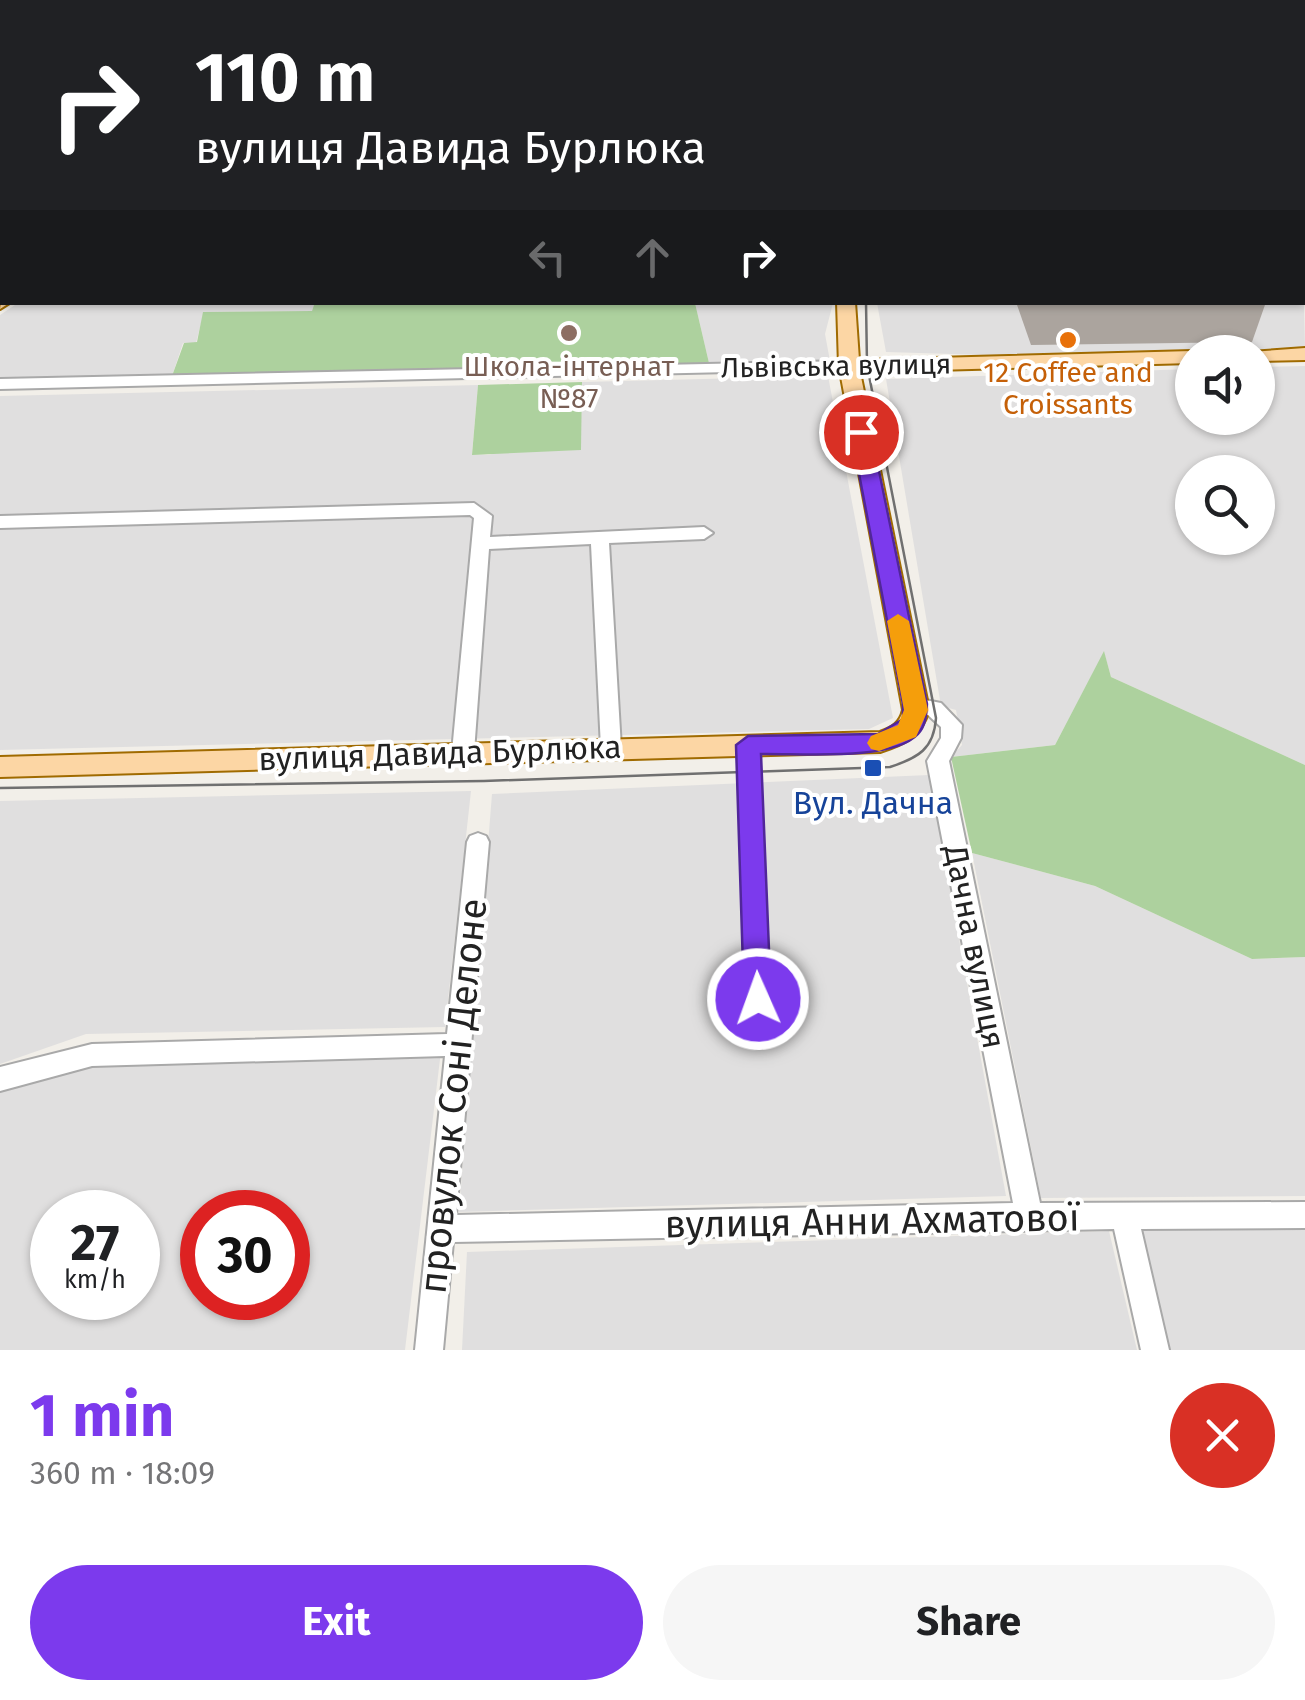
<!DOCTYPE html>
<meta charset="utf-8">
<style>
body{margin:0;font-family:"Fira Sans",sans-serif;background:#f6f6f6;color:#202124;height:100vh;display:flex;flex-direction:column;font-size:38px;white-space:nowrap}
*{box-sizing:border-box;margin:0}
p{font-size:32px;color:#757577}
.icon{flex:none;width:55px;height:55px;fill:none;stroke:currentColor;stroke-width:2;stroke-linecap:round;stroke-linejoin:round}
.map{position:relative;height:1350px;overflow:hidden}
.sheet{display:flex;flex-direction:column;background:#fff;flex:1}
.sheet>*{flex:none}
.hud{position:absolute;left:0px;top:0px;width:1305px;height:305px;box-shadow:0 2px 8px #0004;background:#202124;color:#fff;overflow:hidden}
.buttons{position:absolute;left:1175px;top:335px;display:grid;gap:20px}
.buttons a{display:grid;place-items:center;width:100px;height:100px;border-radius:50%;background:#fff;box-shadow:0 2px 8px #0004;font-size:50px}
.speed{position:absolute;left:30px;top:1190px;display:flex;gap:20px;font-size:50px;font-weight:700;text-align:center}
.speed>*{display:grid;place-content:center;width:130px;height:130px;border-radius:50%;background:#fff;box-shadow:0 2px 8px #0004;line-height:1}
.speed small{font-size:25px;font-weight:400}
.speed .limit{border:15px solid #d22;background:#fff;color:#111}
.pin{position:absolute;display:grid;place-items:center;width:85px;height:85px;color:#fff;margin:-42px;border:5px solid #fff;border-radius:50%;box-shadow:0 2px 10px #0007}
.me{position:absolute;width:110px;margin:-55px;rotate:358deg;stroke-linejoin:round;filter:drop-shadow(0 0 8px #0008)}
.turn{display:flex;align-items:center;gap:35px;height:210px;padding:0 30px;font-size:45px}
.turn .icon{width:130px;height:130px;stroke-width:2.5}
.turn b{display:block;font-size:70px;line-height:85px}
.lanes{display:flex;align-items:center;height:95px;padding:0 30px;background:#0003;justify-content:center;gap:50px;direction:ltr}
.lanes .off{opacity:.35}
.round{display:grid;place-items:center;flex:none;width:105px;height:105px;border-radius:52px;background:#f6f6f6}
.headline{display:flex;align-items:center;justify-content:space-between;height:170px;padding:0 30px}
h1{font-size:60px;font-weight:700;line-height:75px;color:#7c3aed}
.cta{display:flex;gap:20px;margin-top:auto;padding:20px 30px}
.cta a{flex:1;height:115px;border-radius:60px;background:#7c3aed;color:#fff;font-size:40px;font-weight:700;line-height:115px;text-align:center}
.cta a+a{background:#f6f6f6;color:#202124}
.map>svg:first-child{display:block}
.residential{fill:#e0dfdf;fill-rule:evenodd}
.forest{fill:#add19e}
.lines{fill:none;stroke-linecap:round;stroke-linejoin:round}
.minor-casing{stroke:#a9a9a9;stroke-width:4}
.major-casing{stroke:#a06b00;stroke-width:4}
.minor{fill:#fff;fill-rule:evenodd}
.major{fill:#fcd6a4;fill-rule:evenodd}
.tram{stroke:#707070;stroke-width:2.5}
.wall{fill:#aba49e}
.route{fill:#7c3aed;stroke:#51269a;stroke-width:2.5}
.slow{fill:#f59e0b}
.education-dot{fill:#8d6e63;stroke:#fff;stroke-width:4}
.food-dot{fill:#e8710a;stroke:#fff;stroke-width:4}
.transit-dot{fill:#1a4fb4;stroke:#fff;stroke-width:4}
.labels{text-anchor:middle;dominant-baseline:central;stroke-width:8;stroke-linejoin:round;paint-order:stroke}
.far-education-label{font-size:28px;fill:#785e54;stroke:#fff}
.far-street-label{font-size:28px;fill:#222;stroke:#fff}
.far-food-label{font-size:28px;fill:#c56008;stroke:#fff}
.street-label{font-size:32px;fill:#222;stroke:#fff}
.transit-label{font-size:32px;fill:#164399;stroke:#fff}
.near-street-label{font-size:38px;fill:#222;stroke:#fff}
</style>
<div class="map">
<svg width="1305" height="1350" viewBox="0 0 1305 1350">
<rect width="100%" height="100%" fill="#f2efe9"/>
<!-- residential -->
<g class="residential">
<polygon points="1303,257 1305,348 1020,356 886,352 877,303 1302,302"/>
<polygon points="18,303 315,303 312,311 204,312 196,343 183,343 172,376 0,378 0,315"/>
<polygon points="695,303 833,303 825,334 830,361 709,363"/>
<path d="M1305,366V765L1111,677L1104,652L1055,745L951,757L962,745L956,710L941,706L886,379L1192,369V418H1258V367ZM1192,472H1258V538H1192Z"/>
<polygon points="828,376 893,718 869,729 0,750 0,396 478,385 472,454 488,455 508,451 580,450 582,382"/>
<polygon points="929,775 1006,1196 459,1212 492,794"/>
<polygon points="471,791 445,1027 86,1034 0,1064 0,801"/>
<polygon points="972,853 1095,886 1252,959 1305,957 1305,1196 1041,1198"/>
<path d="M441,1051L405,1350H0V1087L91,1059ZM52,1212H138V1298H52ZM202,1212H288V1298H202Z"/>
<polygon points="1305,1227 1305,1350 1167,1350 1138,1231"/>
<polygon points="1109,1231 1137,1350 462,1350 467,1252"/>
</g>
<!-- forest -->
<g class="forest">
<polygon points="315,302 695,303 709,363 172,376 184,343 197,342 203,312 312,311"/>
<polygon points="582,382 581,450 472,455 478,385"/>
<polygon points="1104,651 1111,677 1305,765 1305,957 1252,959 1095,886 972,853 951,757 1055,745"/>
</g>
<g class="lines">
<!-- minor casing -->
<g class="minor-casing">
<g id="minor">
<polygon points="873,0 894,0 896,2 876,2"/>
<polygon points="1226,0 1240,0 1242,2 1228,2"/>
<polygon points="1302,49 1305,49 1305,58 1302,57"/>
<rect x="1302" y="233" width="3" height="12"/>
<polygon points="849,361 857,366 855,369 0,389 0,379"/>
<polygon points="474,503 492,516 490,537 704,527 713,533 704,539 609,543 621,748 618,754 604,754 601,748 591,544 489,549 474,752 470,758 456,758 452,752 474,518 470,515 0,528 0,516"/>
<polygon points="915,698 941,703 962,725 961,738 949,761 1040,1203 1305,1202 1305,1228 1141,1229 1169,1350 1141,1350 1114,1229 453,1242 443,1350 415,1350 445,1056 92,1066 0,1091 0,1067 92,1044 447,1034 467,842 470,836 478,833 486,836 489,842 456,1215 1013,1203 927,761 941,738 941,727 928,715 908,710 905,705"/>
<polygon points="748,737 755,739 758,745 770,999 767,1006 758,1010 749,1006 746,999 738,745 741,739"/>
</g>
</g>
<!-- major casing -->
<g class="major-casing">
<g id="major">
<polygon points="2,296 2,302 11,302 0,309"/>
<path d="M837,302H855L859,360L1192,351L1198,352H1192V363L860,372L929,710C921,737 905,744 880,752L0,777V757L880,732C892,728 900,723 903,710L839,366Z"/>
<polygon points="1305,348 1305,360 1258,361 1258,352 1250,352"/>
</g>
</g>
<!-- minor -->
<use href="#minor" class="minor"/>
<!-- major -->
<use href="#major" class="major"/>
<!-- tram -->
<g class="tram">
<polyline points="584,2 590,0"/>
<path d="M0,788L484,781L890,767C918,758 934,749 936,718L867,365L866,302"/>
</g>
</g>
<!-- wall -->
<polygon class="wall" points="1016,302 1266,302 1252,342 1031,345"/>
<!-- route -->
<path class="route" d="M861,426L871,432L927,704C926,716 926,725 918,734C892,762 798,753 761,754L771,999L767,1008L758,1011L748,1008L744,999L736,745L748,736L878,734L903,719V704L851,432Z"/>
<!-- slow -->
<polygon class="slow" points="898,614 909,621 928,710 916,737 879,751 871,749 867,743 871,736 898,725 904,710 887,621"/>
<!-- markers -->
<circle class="education-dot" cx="569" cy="333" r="10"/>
<circle class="food-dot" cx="1068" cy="340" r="10"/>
<rect class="transit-dot" x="863" y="758" width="20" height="20" rx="5"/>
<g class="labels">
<!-- far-education labels -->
<g class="far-education-label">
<text x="569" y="366">Школа-інтернат<tspan x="569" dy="32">№87</tspan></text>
</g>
<!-- far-street labels -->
<g class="far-street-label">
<text transform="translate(836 366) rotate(-1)">Львівська вулиця</text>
</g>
<!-- far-food labels -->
<g class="far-food-label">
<text x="1068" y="372">12 Coffee and<tspan x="1068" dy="32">Croissants</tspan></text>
</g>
<!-- street labels -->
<g class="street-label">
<text transform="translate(440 753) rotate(-2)">вулиця Давида Бурлюка</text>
<text transform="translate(975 947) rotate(79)">Дачна вулиця</text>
</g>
<!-- transit labels -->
<g class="transit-label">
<text x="873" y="803">Вул. Дачна</text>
</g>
<!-- near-street labels -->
<g class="near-street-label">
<text transform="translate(453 1096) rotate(-84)">провулок Соні Делоне</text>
<text transform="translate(872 1221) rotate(-1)">вулиця Анни Ахматової</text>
</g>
</g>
</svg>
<div class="buttons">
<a><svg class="icon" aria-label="sound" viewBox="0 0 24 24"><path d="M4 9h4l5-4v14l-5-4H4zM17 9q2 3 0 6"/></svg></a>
<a><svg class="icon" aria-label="search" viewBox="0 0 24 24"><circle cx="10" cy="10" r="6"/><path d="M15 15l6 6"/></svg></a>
</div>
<div class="speed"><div>27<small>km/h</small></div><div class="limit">30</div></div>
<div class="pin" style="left:861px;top:432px;background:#d93025"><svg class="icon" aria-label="arrive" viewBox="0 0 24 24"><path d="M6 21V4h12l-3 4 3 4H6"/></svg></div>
<svg class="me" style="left:758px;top:999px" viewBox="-20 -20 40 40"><circle r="17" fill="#7c3aed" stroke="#fff" stroke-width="3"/><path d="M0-11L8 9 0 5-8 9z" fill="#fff"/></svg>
<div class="hud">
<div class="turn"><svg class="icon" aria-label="right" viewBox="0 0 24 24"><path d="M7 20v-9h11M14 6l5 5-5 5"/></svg><div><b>110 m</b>вулиця Давида Бурлюка</div></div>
<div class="lanes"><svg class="icon off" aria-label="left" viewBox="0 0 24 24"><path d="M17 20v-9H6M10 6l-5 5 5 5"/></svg><svg class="icon off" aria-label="ahead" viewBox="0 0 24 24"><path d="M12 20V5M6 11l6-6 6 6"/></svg><svg class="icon" aria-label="right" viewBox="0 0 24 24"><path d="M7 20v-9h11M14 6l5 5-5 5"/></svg></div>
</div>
</div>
<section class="sheet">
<div class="headline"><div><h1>1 min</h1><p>360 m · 18:09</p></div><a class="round" style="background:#d93025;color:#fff"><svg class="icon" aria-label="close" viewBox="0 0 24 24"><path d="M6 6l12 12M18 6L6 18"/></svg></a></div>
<div class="cta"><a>Exit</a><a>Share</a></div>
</section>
